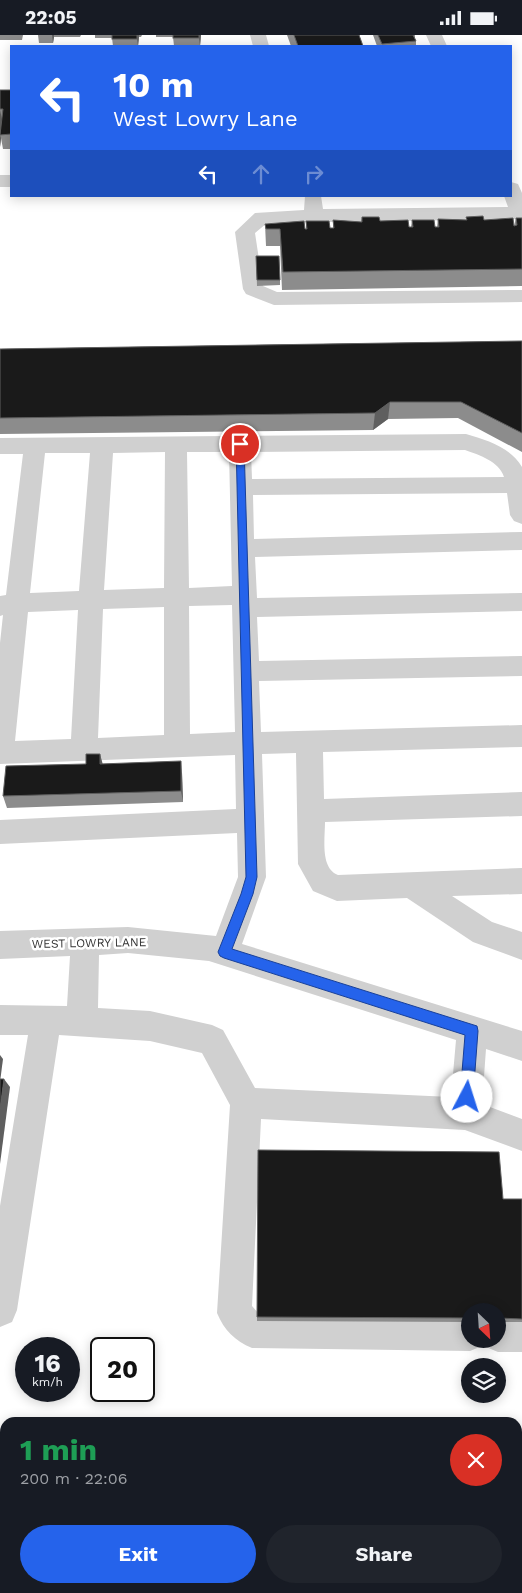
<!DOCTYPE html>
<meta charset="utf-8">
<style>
body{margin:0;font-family:"Work Sans",sans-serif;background:#20242c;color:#f1f3f6;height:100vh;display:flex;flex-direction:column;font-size:19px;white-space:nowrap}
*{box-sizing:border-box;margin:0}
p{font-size:16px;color:#9ea1a6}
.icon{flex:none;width:28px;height:28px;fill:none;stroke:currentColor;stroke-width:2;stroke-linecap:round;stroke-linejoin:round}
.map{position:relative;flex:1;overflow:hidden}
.details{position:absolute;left:0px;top:1382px;width:522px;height:176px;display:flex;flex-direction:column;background:#171b24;border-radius:15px 15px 0 0;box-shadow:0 2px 12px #0003}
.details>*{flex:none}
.guide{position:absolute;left:10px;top:10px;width:502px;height:152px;border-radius:0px;box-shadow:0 2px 12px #0003;background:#2563eb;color:#fff;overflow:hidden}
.needle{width:32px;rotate:155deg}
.tools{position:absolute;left:461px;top:1268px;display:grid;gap:10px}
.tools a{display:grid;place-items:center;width:45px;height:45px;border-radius:50%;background:#171b24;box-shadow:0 2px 12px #0003;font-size:25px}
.speed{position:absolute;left:15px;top:1302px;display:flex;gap:10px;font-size:25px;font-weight:700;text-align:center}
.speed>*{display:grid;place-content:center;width:65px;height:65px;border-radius:50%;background:#171b24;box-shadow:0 2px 12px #0003;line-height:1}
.speed small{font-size:12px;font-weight:400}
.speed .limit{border:2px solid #111;border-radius:8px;background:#fff;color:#111}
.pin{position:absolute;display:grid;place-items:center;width:42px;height:42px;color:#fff;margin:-21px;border:2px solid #fff;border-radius:50%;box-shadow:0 1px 5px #0007}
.me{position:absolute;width:55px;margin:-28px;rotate:5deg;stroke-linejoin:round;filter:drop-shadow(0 0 4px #0008)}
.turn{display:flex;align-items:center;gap:18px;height:105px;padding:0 20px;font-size:22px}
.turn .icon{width:65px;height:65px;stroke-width:2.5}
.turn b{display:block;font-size:35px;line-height:42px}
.lanes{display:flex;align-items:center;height:48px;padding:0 20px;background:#0003;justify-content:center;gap:25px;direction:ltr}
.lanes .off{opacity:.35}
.round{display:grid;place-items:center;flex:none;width:52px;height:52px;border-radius:26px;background:#20242c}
.head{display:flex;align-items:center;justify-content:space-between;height:85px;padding:0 20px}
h1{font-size:30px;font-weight:700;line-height:38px;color:#1e9e55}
.primary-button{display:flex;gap:10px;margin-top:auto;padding:10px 20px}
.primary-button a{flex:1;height:58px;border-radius:30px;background:#2563eb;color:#fff;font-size:20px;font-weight:700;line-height:58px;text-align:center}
.primary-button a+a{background:#20242c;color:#f1f3f6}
.status{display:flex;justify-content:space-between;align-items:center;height:35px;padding:0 25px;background:#171b24;direction:ltr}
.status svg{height:14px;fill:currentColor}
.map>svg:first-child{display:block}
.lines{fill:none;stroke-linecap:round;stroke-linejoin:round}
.minor{fill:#d0d0d0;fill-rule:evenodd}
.wall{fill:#8c8c8c}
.shaded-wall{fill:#5f5f5f}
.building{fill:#1a1a1a;stroke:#5f5f5f}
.route{fill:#2563eb;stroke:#184099}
.labels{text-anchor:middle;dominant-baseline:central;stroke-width:5;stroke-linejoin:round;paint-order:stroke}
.street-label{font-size:12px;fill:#333;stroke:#fff}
</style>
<div class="status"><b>22:05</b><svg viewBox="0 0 49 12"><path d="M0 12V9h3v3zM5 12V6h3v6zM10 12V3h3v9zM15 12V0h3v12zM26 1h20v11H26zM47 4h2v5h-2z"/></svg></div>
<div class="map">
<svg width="522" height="1558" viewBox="0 0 522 1558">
<rect width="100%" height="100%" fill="#fff"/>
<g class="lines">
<!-- minor -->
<g class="minor">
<polygon points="250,0 266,0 269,11 253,11"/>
<polygon points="426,0 442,0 447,11 431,11"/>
<rect x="0" y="140" width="11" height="12"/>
<polygon points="511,147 518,149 522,158 522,184 267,188 255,198 263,251 277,257 522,255 522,267 274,270 246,259 243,254 235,197 255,178 304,175 305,161 321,161 323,174 508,172 504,161 511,161"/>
<path d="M466,399C487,405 510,412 522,432V489L514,486L510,480L507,458L253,460L254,504L522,497V515L255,522L257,563L522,558V576L257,582L259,626L522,621V641L259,646L261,697L522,690V712L323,717L324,764L522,757V781L325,787C325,804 320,833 338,840L522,833V859L452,861L492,887L522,897V925L473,907L407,863L337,866L313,856L298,829L296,718L262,719L266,842L242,909L522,996V1026L486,1014L482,1069L522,1084V1116L465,1095L261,1084L252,1271L259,1279L470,1282V1304H498V1283H522V1317H498L486,1312L484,1308L482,1311L470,1316L252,1313C235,1306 224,1295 217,1278L230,1070L202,1018L150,1006L59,1000L17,1275L12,1287L0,1292V1171L28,1000H0V970L67,971L70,921L0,924V896L128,892L216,901L238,842L237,798L0,809V785L236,774L235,720L0,729V608L3,580L0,581V561L6,560L23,419H0V403ZM465,415C479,420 499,426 504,442L252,444L251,417ZM165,417L164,553L104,555L113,418ZM187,417H229L232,551L189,553ZM45,418H90L79,556L30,558ZM232,570L235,697L190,699L189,571ZM164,572V700L98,703L103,574ZM78,575L71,704L15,706L28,577ZM128,918L209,926L456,1005L451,1062L255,1053L223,995L212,990L150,976L98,973L99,920Z"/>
</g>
</g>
<!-- wall -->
<g class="wall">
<polygon points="0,0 23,0 22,5 0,5"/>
<polygon points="38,0 81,0 80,2 54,2 53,8 39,8"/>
<polygon points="95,0 142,0 141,2 139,2 138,11 113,11 112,3 95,3"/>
<polygon points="156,0 201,0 200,11 174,11 173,2 156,2"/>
<polygon points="287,0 359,0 363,11 291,11"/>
<polygon points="373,0 415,0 415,3 416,6 416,11 377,11"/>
<polygon points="0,55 11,55 11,114 3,114 1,103 0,112"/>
<polygon points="362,182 409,192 411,192 412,185 437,192 438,184 466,185 466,182 514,191 516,183 522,183 522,251 282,255 280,211 266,211 265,189 306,194 306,186 330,193 333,193 333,185 361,187"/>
<polygon points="256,221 280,245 280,250 257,251"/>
<polygon points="522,306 522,417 458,383 388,384 373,395 0,399 0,314"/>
<polygon points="100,719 102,729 182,738 183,767 7,773 3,761 86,729"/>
<polygon points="258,1115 503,1164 522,1164 522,1287 498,1287 498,1276 470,1276 470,1287 257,1286"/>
<polygon points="518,1496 522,1496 522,1558 361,1558 361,1554 518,1554"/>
</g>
<!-- shaded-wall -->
<g class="shaded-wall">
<polygon points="52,0 54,0 54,2 53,8"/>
<polygon points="137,0 139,0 139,2 138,11 137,4"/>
<polygon points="199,0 201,0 200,11 199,3"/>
<polygon points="0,75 3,89 0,100 1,103 0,112"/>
<polygon points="390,367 388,384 373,395 375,378"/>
<polygon points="100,719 103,730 100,729"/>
<polygon points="181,726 182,738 183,767 181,756"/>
<polygon points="0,1020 3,1024 0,1047"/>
<polygon points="4,1044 10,1052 0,1129 0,1075"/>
</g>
<!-- building -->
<g class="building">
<rect x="112" y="0" width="25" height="4"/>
<rect x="173" y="0" width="26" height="3"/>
<polygon points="294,0 359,0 363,11 298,11"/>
<polygon points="378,0 413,0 416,6 382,9"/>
<polygon points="0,55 11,55 11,99 0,100 3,74 0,74"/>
<polygon points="483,181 484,185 513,183 514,191 517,190 516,183 522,183 522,234 283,237 280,194 266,194 265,189 304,186 305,194 307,194 306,186 329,186 330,193 334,193 333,185 362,187 362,182 379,182 380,186 408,185 409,192 413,192 412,185 434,185 435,192 439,192 438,184 467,185 466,182"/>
<polygon points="256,221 279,221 280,245 257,245"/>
<polygon points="522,306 522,398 461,367 390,367 375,378 0,383 0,314"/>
<polygon points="86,719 100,719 100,729 181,726 181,756 3,761 6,731 86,729"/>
<polygon points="0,1044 4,1044 0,1075"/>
<polygon points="258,1115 499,1117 503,1164 522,1164 522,1284 498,1283 498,1276 470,1276 470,1283 257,1282"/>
<polygon points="0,1467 5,1467 5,1554 293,1554 294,1558 0,1558"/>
<polygon points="518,1498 522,1498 522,1558 363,1558 363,1554 518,1554"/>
</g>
<!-- route -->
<polygon class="route" points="236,406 240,406 244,409 257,842 253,859 232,914 477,991 478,996 473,1062 471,1066 467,1068 462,1066 460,1062 465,1000 224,923 220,921 218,917 241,859 246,842"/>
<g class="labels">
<!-- street labels -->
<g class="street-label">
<text transform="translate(89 908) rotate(-1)">WEST LOWRY LANE</text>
</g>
</g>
</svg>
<div class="tools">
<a><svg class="needle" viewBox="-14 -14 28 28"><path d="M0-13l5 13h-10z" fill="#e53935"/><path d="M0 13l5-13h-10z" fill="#9ea1a6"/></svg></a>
<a><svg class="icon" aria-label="layers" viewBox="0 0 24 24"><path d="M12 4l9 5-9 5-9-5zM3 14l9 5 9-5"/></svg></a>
</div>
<div class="speed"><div>16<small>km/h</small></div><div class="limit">20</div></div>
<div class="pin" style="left:240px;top:409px;background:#d93025"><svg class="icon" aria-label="arrive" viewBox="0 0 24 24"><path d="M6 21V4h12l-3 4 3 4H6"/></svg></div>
<svg class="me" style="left:467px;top:1062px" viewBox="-20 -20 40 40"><circle r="19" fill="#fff"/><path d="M0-13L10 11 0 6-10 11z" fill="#2563eb"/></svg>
<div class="guide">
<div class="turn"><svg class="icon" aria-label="left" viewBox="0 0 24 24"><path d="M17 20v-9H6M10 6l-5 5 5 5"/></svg><div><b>10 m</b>West Lowry Lane</div></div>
<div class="lanes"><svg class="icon" aria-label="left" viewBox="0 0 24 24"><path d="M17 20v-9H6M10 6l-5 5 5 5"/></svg><svg class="icon off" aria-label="ahead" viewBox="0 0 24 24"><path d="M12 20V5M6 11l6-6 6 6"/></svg><svg class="icon off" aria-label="right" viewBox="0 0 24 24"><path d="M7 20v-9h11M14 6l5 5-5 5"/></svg></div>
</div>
<section class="details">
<div class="head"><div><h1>1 min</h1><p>200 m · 22:06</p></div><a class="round" style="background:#d93025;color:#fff"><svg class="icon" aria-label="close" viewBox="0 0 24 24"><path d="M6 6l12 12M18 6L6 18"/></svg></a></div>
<div class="primary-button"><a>Exit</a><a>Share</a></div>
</section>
</div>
